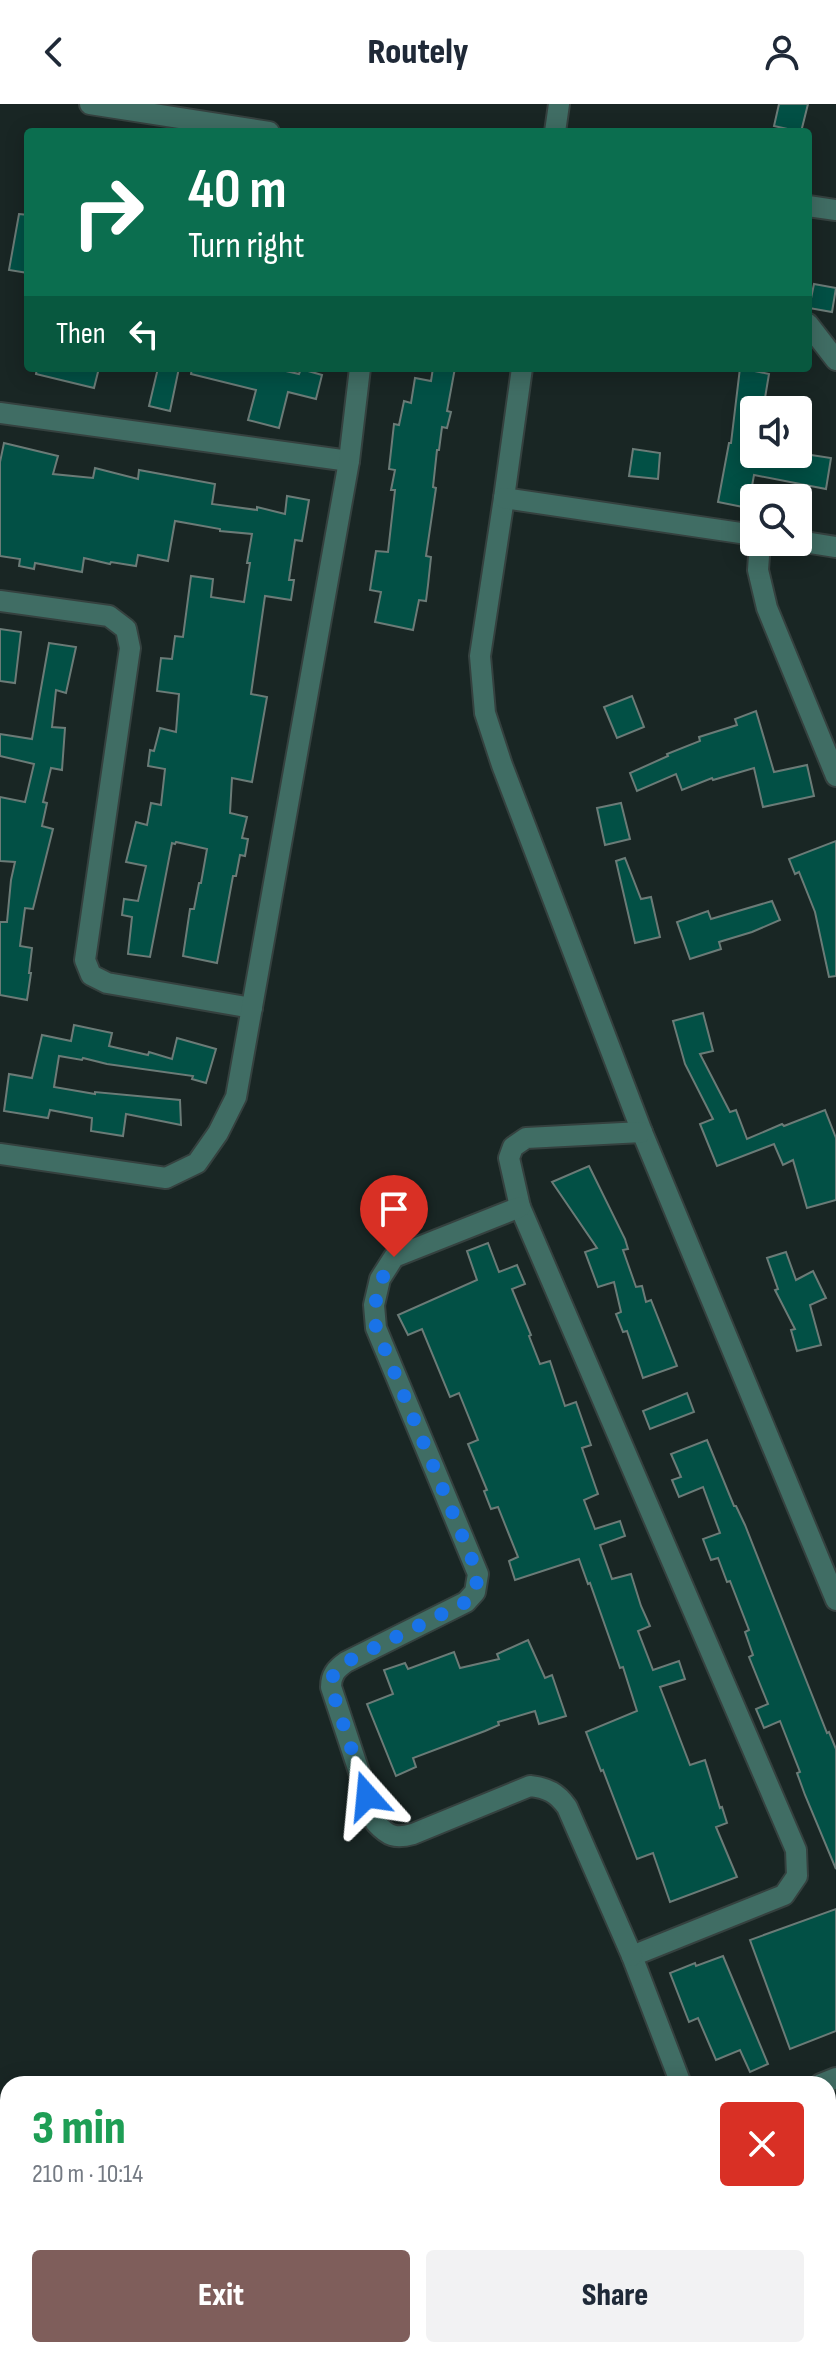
<!DOCTYPE html>
<meta charset="utf-8">
<style>
body{margin:0;font-family:"Sofia Sans Condensed",sans-serif;background:#f2f2f3;color:#1f2937;height:100vh;display:flex;flex-direction:column;font-size:30px;white-space:nowrap}
*{box-sizing:border-box;margin:0}
p{font-size:26px;color:#747a83}
.icon{flex:none;width:44px;height:44px;fill:none;stroke:currentColor;stroke-width:2;stroke-linecap:round;stroke-linejoin:round}
.map{position:relative;flex:1;overflow:hidden}
.side{position:absolute;left:0px;top:1972px;width:836px;height:282px;display:flex;flex-direction:column;background:#fff;border-radius:24px 24px 0 0;box-shadow:0 4px 20px #0003}
.side>*{flex:none}
.hud{position:absolute;left:24px;top:24px;width:788px;height:244px;border-radius:8px;box-shadow:0 4px 20px #0003;background:#0b6e4f;color:#fff;overflow:hidden}
.fabs{position:absolute;left:740px;top:292px;display:grid;gap:16px}
.fabs a{display:grid;place-items:center;width:72px;height:72px;border-radius:8px;background:#fff;box-shadow:0 4px 20px #0003;font-size:40px}
.pin{position:absolute;display:grid;place-items:center;width:68px;height:68px;color:#fff;margin:-82px -34px;border-radius:50% 50% 50% 0;rotate:-45deg;box-shadow:0 0 8px #0007}
.pin .icon{rotate:45deg}
.me{position:absolute;width:88px;margin:-44px;rotate:342deg;stroke-linejoin:round;filter:drop-shadow(0 0 6px #0008)}
.turn{display:flex;align-items:center;gap:28px;height:168px;padding:0 32px;font-size:36px}
.turn .icon{width:104px;height:104px;stroke-width:2.5}
.turn b{display:block;font-size:56px;line-height:68px}
.then{display:flex;align-items:center;height:76px;padding:0 32px;background:#0003;gap:16px;font-size:30px}
.round{display:grid;place-items:center;flex:none;width:84px;height:84px;border-radius:8px;background:#f2f2f3}
.head{display:flex;align-items:center;justify-content:space-between;height:136px;padding:0 32px}
h1{font-size:48px;font-weight:800;line-height:60px;color:#1e9e55}
.button{display:flex;gap:16px;margin-top:auto;padding:16px 32px}
.button a{flex:1;height:92px;border-radius:8px;background:#7f5e5b;color:#fff;font-size:32px;font-weight:800;line-height:92px;text-align:center}
.button a+a{background:#f2f2f3;color:#1f2937}
header{display:flex;justify-content:space-between;align-items:center;height:104px;padding:0 32px;background:#fff;font-size:36px;font-weight:800}
.map>svg:first-child{display:block}
.building{fill:#025045;stroke:#6b7b77;stroke-width:2}
.lines{fill:none;stroke-linecap:round;stroke-linejoin:round}
.minor-casing{stroke:#35413f;stroke-width:24}
.minor{stroke:#406d64;stroke-width:20}
.route{stroke:#1a73e8;stroke-width:14;stroke-dasharray:0 25.2}
</style>
<header><svg class="icon" aria-label="back" viewBox="0 0 24 24"><path d="M15 5l-7 7 7 7"/></svg>Routely<svg class="icon" aria-label="person" viewBox="0 0 24 24"><circle cx="12" cy="8" r="4"/><path d="M4 21q1-7 8-7t8 7"/></svg></header>
<div class="map">
<svg width="836" height="2253" viewBox="0 0 836 2253">
<rect width="100%" height="100%" fill="#192624"/>
<!-- building -->
<g class="building">
<polygon points="779,0 808,0 801,28 774,22"/>
<polygon points="19,110 28,111 28,169 9,166"/>
<polygon points="814,180 836,184 832,208 809,204"/>
<polygon points="37,264 99,264 94,284 36,270"/>
<polygon points="158,264 179,264 170,307 149,302"/>
<polygon points="192,264 273,264 299,270 301,265 322,271 316,295 288,288 279,324 248,316 256,286 191,270"/>
<polygon points="433,264 455,264 447,307 451,308 447,324 442,323 439,346 437,346 433,383 436,384 426,452 431,453 428,481 426,497 419,496 413,526 375,518 381,488 370,486 376,447 388,448 395,386 391,386 395,366 389,365 394,320 399,321 404,297 411,299 415,274 431,277"/>
<polygon points="740,264 769,270 763,306 754,306 754,350 780,350 798,353 798,349 831,354 826,385 754,371 748,404 718,398 729,339 731,339"/>
<polygon points="4,339 58,352 53,370 93,374 95,364 138,375 139,366 215,380 212,400 257,406 257,403 285,410 287,392 309,396 302,437 295,436 289,476 294,476 291,496 265,492 251,590 267,593 252,678 232,674 230,709 247,713 242,734 248,735 245,752 240,751 236,772 233,772 217,859 183,852 190,805 194,805 199,779 201,779 207,745 176,738 175,740 172,739 150,853 128,850 132,813 122,811 124,795 138,797 146,762 126,758 136,718 147,721 151,699 161,701 165,665 148,662 150,646 154,647 160,624 176,628 179,590 157,587 161,554 172,555 175,532 183,533 191,472 213,475 211,493 244,498 250,459 247,459 252,430 220,427 220,425 175,417 168,457 138,451 136,462 111,458 110,460 84,454 82,468 35,459 34,465 19,462 20,455 0,452 0,358"/>
<polygon points="633,345 660,349 658,375 629,372"/>
<polygon points="0,525 21,528 15,579 0,577"/>
<polygon points="49,539 76,543 66,589 56,586 52,623 65,624 62,666 51,664 43,698 47,699 42,722 53,725 33,805 25,804 20,842 32,844 29,869 31,869 27,896 0,891 0,818 7,818 11,776 15,758 0,757 0,693 25,698 34,660 0,652 0,630 32,635"/>
<polygon points="632,592 644,623 617,634 604,603"/>
<polygon points="756,607 774,668 807,661 814,692 763,703 754,664 713,676 712,674 682,686 676,670 637,687 630,669 668,652 667,650 700,637 699,633 737,621 735,615"/>
<polygon points="621,699 630,735 605,741 597,704"/>
<polygon points="836,737 836,872 829,873 815,808 799,768 795,770 789,755"/>
<polygon points="625,754 641,795 651,793 660,833 635,839 616,757"/>
<polygon points="772,797 780,816 752,828 719,838 721,845 690,855 677,818 708,807 711,815"/>
<polygon points="703,909 713,947 700,950 730,1008 736,1006 747,1035 782,1020 784,1022 825,1006 836,1034 836,1096 807,1104 793,1056 783,1061 774,1040 717,1062 700,1020 713,1015 685,960 673,917"/>
<polygon points="74,921 112,929 109,942 148,951 149,948 172,955 177,934 216,945 206,979 192,975 193,972 107,960 83,954 82,956 59,952 54,983 95,990 95,988 180,996 181,1021 126,1010 123,1032 91,1027 92,1014 50,1006 48,1014 4,1007 9,970 32,974 42,931 71,937"/>
<polygon points="589,1062 625,1135 628,1145 623,1146 636,1183 642,1182 646,1198 651,1196 677,1262 643,1274 627,1227 623,1228 616,1210 621,1208 614,1178 598,1183 585,1148 597,1144 552,1078"/>
<polygon points="488,1139 499,1168 517,1161 525,1180 512,1185 531,1231 529,1232 540,1260 550,1257 565,1302 576,1298 591,1341 582,1344 598,1390 584,1396 595,1425 620,1417 625,1432 600,1441 612,1475 631,1470 641,1502 650,1522 638,1527 653,1566 679,1557 685,1575 660,1583 690,1661 705,1656 720,1704 722,1703 727,1719 716,1723 737,1773 670,1798 653,1749 637,1755 603,1666 601,1667 586,1628 637,1607 623,1563 620,1564 590,1479 588,1480 579,1455 515,1476 509,1457 518,1453 498,1403 491,1405 484,1387 487,1386 468,1340 478,1336 459,1289 450,1293 422,1225 408,1231 398,1211 477,1176 467,1147"/>
<polygon points="786,1148 796,1176 813,1167 826,1194 810,1201 821,1241 797,1247 791,1226 795,1225 775,1186 778,1185 767,1154"/>
<polygon points="687,1289 694,1308 650,1325 643,1307"/>
<polygon points="707,1336 734,1402 736,1402 745,1421 827,1629 829,1628 836,1645 836,1765 805,1691 797,1669 800,1668 780,1617 764,1624 756,1605 768,1600 749,1553 753,1551 745,1528 749,1526 730,1477 727,1478 718,1454 711,1456 703,1435 720,1429 703,1383 679,1393 672,1376 681,1373 671,1350"/>
<polygon points="528,1536 545,1574 552,1571 566,1612 539,1620 535,1607 498,1618 499,1621 485,1627 413,1654 416,1663 396,1672 367,1600 393,1590 384,1566 405,1559 408,1565 454,1548 460,1564 499,1555 497,1550"/>
<polygon points="836,1805 836,1927 790,1945 750,1836"/>
<polygon points="723,1852 768,1960 750,1968 740,1946 716,1956 698,1914 689,1918 670,1869 695,1859 696,1862"/>
</g>
<g class="lines">
<!-- minor casing -->
<g class="minor-casing">
<g id="minor">
<polyline points="90,0 269,28"/>
<polyline points="555,28 559,0"/>
<polyline points="808,102 836,106"/>
<polyline points="808,220 836,256"/>
<polyline points="522,264 504,394 480,552 485,609 502,661 642,1028 836,1496"/>
<polyline points="0,309 349,357"/>
<polyline points="504,394 754,431"/>
<polyline points="798,437 836,443"/>
<polyline points="760,438 758,466 767,504 836,672"/>
<polyline points="0,497 109,512 126,525 130,544 85,856 91,871 107,879 252,904"/>
<polyline points="642,1028 526,1034 513,1043 509,1054 520,1103 796,1746 797,1772 784,1791 632,1852 681,1980"/>
<polyline points="0,1050 166,1074 197,1059 218,1029 236,993 349,357 360,264"/>
<path d="M520,1103L394,1153L380,1175L374,1201L376,1224L478,1470L475,1488L466,1498L346,1558C336,1565 331,1571 331,1583L376,1719C388,1732 395,1735 413,1730L530,1682C548,1684 557,1689 567,1703L632,1852"/>
<polyline points="821,1980 836,1974"/>
<polyline points="828,2170 836,2167"/>
<polyline points="255,2246 258,2253"/>
<polyline points="151,2253 167,2246"/>
<polyline points="629,2253 645,2246"/>
</g>
</g>
<!-- minor -->
<use href="#minor" class="minor"/>
</g>
<g class="lines">
<!-- route -->
<path class="route" d="M367,1692L331,1583C331,1571 336,1565 346,1558L466,1498L475,1488L478,1470L376,1224C373,1194 378,1179 394,1153"/>
</g>
</svg>
<div class="fabs">
<a><svg class="icon" aria-label="sound" viewBox="0 0 24 24"><path d="M4 9h4l5-4v14l-5-4H4zM17 9q2 3 0 6"/></svg></a>
<a><svg class="icon" aria-label="search" viewBox="0 0 24 24"><circle cx="10" cy="10" r="6"/><path d="M15 15l6 6"/></svg></a>
</div>
<div class="pin" style="left:394px;top:1153px;background:#d93025"><svg class="icon" aria-label="arrive" viewBox="0 0 24 24"><path d="M6 21V4h12l-3 4 3 4H6"/></svg></div>
<svg class="me" style="left:367px;top:1692px" viewBox="-20 -20 40 40"><path d="M0-17L14 15 0 8-14 15z" fill="#1a73e8" stroke="#fff" stroke-width="4"/></svg>
<div class="hud">
<div class="turn"><svg class="icon" aria-label="right" viewBox="0 0 24 24"><path d="M7 20v-9h11M14 6l5 5-5 5"/></svg><div><b>40 m</b>Turn right</div></div>
<div class="then">Then<svg class="icon" aria-label="left" viewBox="0 0 24 24"><path d="M17 20v-9H6M10 6l-5 5 5 5"/></svg></div>
</div>
<section class="side">
<div class="head"><div><h1>3 min</h1><p>210 m · 10:14</p></div><a class="round" style="background:#d93025;color:#fff"><svg class="icon" aria-label="close" viewBox="0 0 24 24"><path d="M6 6l12 12M18 6L6 18"/></svg></a></div>
<div class="button"><a>Exit</a><a>Share</a></div>
</section>
</div>
